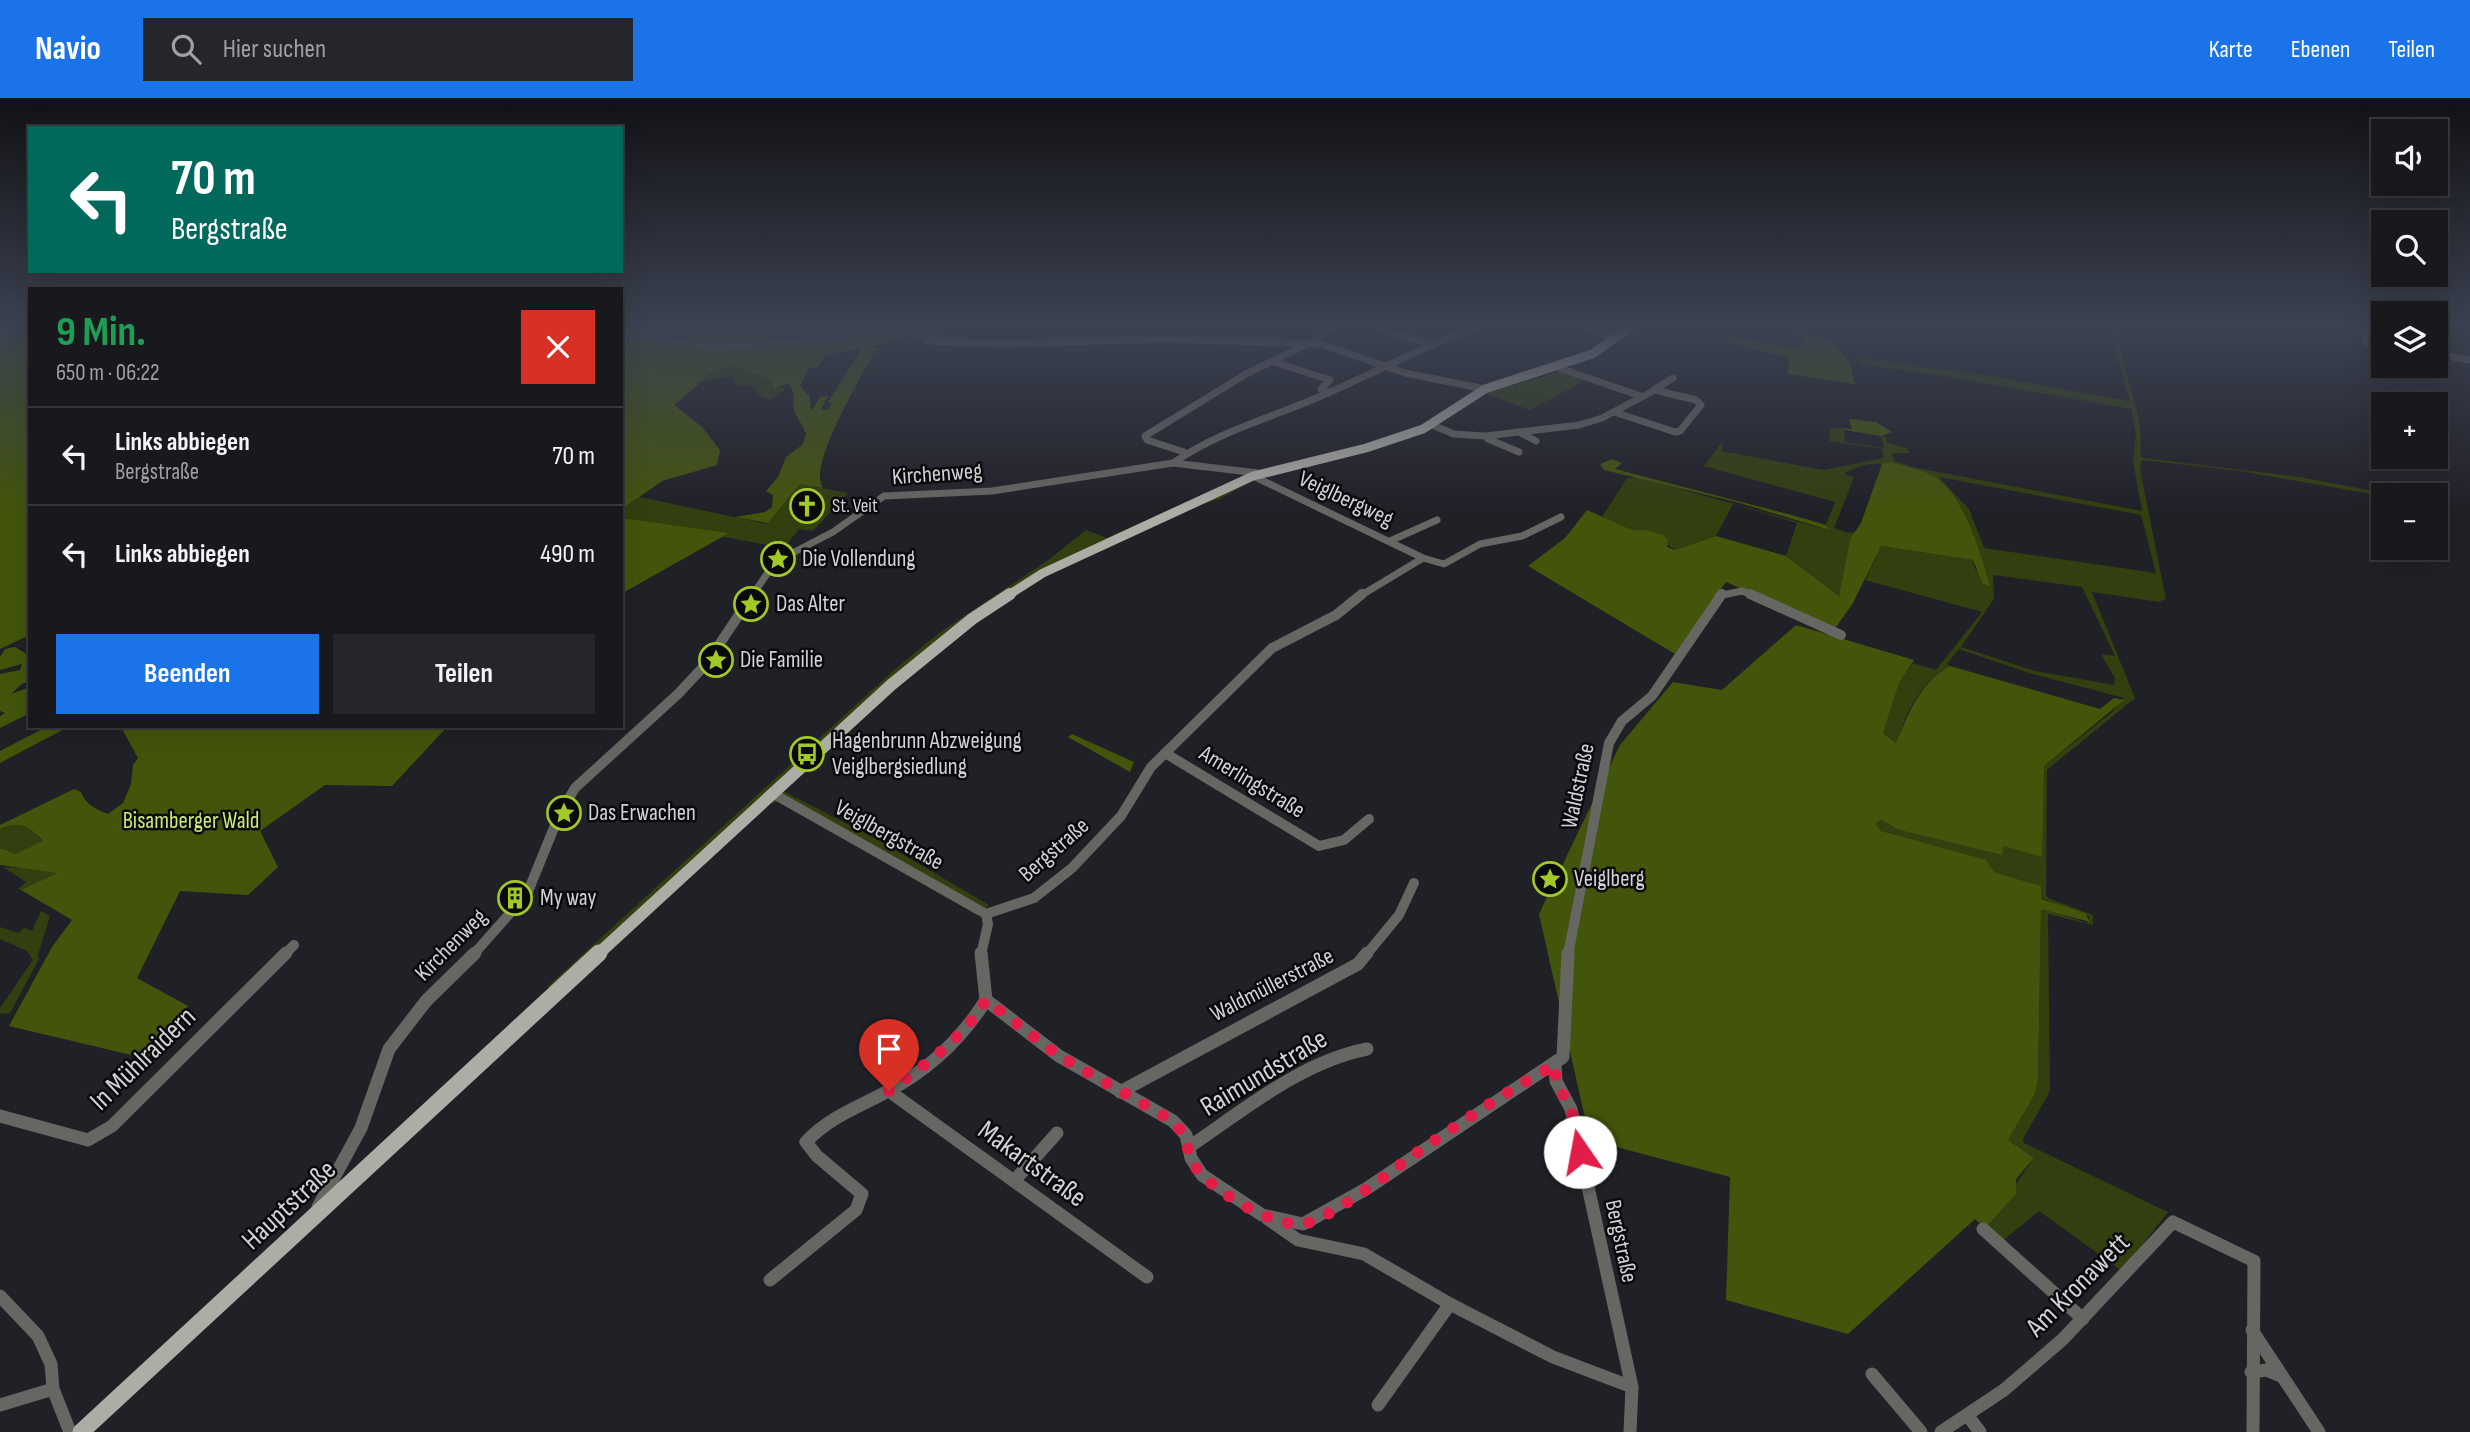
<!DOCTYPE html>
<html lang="de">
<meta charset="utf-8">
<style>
body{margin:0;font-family:"Sofia Sans Condensed",sans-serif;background:#25252a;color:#f1f3f6;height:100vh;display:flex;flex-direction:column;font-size:26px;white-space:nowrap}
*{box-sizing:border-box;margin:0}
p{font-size:23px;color:#9fa0a4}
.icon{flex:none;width:38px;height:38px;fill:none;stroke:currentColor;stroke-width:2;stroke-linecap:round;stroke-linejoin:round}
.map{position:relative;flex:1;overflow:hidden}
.drawer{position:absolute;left:28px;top:189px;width:595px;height:441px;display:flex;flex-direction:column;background:#18181d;border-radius:0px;box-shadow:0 7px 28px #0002,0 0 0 2px #36373b}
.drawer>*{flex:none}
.top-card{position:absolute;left:28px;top:28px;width:595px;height:147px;border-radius:0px;box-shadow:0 7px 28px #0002,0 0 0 2px #36373b;background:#00695c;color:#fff;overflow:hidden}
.controls{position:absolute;left:2371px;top:21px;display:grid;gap:14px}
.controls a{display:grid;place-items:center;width:77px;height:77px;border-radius:0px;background:#18181d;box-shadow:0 7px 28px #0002,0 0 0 2px #36373b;font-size:35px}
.pin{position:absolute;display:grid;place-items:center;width:60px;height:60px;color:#fff;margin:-72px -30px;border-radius:50% 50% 50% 0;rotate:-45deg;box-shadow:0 0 7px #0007}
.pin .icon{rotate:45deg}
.me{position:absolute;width:77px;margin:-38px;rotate:348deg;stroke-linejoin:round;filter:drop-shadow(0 0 5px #0008)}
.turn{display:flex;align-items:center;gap:24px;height:147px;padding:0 28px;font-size:32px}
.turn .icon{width:91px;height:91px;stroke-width:2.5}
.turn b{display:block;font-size:49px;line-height:60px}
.round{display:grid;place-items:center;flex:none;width:74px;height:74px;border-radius:0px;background:#25252a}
.head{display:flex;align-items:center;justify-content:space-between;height:119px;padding:0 28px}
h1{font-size:42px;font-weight:700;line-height:52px;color:#1e9e55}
.action{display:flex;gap:14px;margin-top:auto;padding:14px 28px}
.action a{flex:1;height:80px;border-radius:0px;background:#1a73e8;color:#fff;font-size:28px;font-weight:700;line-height:80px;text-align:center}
.action a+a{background:#25252a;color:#f1f3f6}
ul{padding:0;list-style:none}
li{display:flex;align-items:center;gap:21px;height:98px;padding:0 28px;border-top:2px solid #36373b}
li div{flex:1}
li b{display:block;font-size:26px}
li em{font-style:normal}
header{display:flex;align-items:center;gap:42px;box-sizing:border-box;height:98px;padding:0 35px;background:#1a73e8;color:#fff}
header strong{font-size:33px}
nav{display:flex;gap:38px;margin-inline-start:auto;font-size:24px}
.search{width:490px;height:63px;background:#25252a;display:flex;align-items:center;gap:18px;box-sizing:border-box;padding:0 24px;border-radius:0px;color:#9fa0a4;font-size:26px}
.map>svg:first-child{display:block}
.green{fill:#323f0e;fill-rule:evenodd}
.forest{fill:#43550b;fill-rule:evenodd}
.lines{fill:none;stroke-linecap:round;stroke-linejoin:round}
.stream{stroke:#675ba9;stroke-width:2}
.minor-far2{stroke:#666763;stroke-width:7}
.minor-far1{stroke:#666763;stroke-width:10}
.minor{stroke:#666763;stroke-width:13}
.major-far2{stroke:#acaea6;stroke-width:9}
.major-far1{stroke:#acaea6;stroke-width:12}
.major{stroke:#acaea6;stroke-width:17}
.route{stroke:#e11d48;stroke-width:12;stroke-dasharray:0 21.6}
.labels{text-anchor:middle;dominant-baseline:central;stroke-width:5;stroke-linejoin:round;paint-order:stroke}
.far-poi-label{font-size:19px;fill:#d3d2d8;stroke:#0a0a0d;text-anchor:start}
.street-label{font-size:23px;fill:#d3d2d8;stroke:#0a0a0d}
.poi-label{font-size:23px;fill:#d3d2d8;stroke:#0a0a0d;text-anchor:start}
.park-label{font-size:23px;fill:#caec76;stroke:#0a0a0d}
.near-street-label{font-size:28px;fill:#d3d2d8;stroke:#0a0a0d}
</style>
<header>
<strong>Navio</strong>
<div class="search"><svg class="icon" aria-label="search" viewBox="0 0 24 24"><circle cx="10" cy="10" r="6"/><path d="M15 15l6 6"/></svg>Hier suchen</div>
<nav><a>Karte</a><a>Ebenen</a><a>Teilen</a></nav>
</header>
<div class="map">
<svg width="2470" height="1334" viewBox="0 0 2470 1334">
<rect width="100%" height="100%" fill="#202027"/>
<!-- green -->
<g class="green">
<path d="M2116,228H2119C2117,272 2147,313 2140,356L2143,360L2300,379L2395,397L2383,398L2240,373L2142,362L2140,371L2166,501L2159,504L2092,494L2135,600L2047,672L2046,796L2048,800L2093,817V827L2048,816L2050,993L2023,1041L2024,1045L2168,1114L2122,1173L2039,1113L2001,1144L1985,1130L2034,1060L2008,1042L2035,996L2038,981L2041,810L2087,825L2090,819L2041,800V788L1994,774L1881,733L1876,726L1881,722L1899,732L2002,757L2004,748L2041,686L2044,668L2111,615L2124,600L2029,575L1959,551L1947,566L1950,568C1920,584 1906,614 1897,645L1883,635L1899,584L1913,565L1936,572L1982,514L1865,482L1881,448L1973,462L1975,471L1987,477C1964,413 1957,373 1882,366C1872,365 1856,367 1844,376L1854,379L1834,430L1849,435L1856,434L1850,441L1839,498L1786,458L1797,425L1733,406L1716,438L1675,452L1647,432H1632L1602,419L1627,380H1640L1828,432L1826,427L1835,404L1704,368L1722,344V353L1824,372L1883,360V351L1829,343L1830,330L1844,332L1845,344L1884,350L1881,338L1886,339L1888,345L1906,350L1910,355H1892L1895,363L1912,369L2142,413L2133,363L2136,335L2131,311L1961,281L1860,266L1856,259L1978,276L2130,303L2116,255ZM1939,379L2141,417L2156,475L1984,450L1969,411ZM1993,477L2082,489L2115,558L2101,556L2115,580L2114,587L2035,573L1961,549L1994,501Z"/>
<polygon points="736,268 770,282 775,291 784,289 784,293 770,302 761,299 750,287 739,288 732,279 704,282 715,272"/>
<polygon points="1560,273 1586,282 1530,312 1486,296"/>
<path d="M1245,374L1259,379L1220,401L1202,406C1138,436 1069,461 1010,500C927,556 858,629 783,693L878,742L989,807L977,817L779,704L770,705L567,894L547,889L893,573L939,535L1047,463L1086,432L1107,440L1243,378Z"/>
<polygon points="800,386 848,395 813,433 799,431 784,450 621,420 621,412 640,399 767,426"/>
<polygon points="13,725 29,728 43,744 16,756 0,750 0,731"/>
<polygon points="3,769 46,771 57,775 21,792 18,791 26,784"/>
<polygon points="41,813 50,818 37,860 40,859 10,915 0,916 0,910 33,862 27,853 0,841 0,829 18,835 24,830 32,833"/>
</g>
<!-- forest -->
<g class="forest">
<polygon points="0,228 30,228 30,389 25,391 30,392 30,537 0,551"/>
<path d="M621,228H901L931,232L925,241L910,238L868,249L882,250L873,256C861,280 807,368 823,390L800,386L768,425L735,419L765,414L772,409L773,397L766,393L778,379L786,359L802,347L806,337C804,327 796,320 794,311C791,299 798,295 787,285L775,291L770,282L736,268L715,272L674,307L702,329L720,352L717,367L662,383L621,412ZM862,250L828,304L832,306L827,312L821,311L828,298L820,299L811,313L810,299L800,288L809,270L818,269L826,257Z"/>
<polygon points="1791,234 1832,242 1850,266 1855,286 1787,276 1790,260 1721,243 1729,238 1798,251 1804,242"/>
<polygon points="1849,321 1876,324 1892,334 1881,338 1833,330 1852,331"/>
<polygon points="1612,361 1622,365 1615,371 1799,419 1826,427 1829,432 1740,405 1604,372 1600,366"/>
<path d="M1891,364C1904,369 1921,371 1933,378C1963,394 1981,456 1990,488L1983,486L1973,462L1881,448L1853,505L1834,532L1726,484L1675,556L1528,468L1565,440L1587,412L1632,432H1647L1663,437L1668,442L1667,449L1675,452L1716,438L1786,458L1839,498L1850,441L1861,425L1882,366Z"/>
<polygon points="621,420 729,435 621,496"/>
<path d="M1796,527L1914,562L1899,585L1883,635L1896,645C1909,615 1919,585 1950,568L2100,611L2114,600L2124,602L2044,668L2042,759L2004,748L2002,757L1899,732L1881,722L1876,726L1881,733L1986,762L1994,774L2041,788V801L2085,815L2090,824L2041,811L2038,981L2035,996L2008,1042L2034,1060L2016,1081V1096L1985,1130L1975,1121L1848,1236L1726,1202L1730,1079L1590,1042L1539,816L1620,647L1673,584L1722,592Z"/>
<polygon points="15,549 30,558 30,585 23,585 11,596 30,589 30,615 0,630 0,618 5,615 0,613 0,576 20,572 22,566 0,572 0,559 5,551"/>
<polygon points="48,628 70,628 0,665 0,653"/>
<path d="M127,628H448L392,688L325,687L260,733L278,769L248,797L180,793L137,880L188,908L148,961L9,928L52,849L72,822L21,792L57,775L0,767V750L16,756L43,743C29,728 20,722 0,731V727L74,691L81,694C85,706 97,712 108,716L123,705L131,686L133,667L138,660L122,631Z"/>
<polygon points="1072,636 1134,664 1130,674 1068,639"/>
</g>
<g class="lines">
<!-- stream -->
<polyline class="stream" points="621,237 715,249 851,240"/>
<!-- minor-far2 -->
<g class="minor-far2">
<polyline points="941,228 927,243 1000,246 1166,241 1321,246 1405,275 1485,291"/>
<polyline points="1373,228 1429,246"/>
<polyline points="1584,228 1617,240"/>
<polyline points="2365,228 2365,244 2384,247"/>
<polyline points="2436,233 2445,257"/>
<polyline points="1318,246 1317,240 1334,228"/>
<polyline points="2436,256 2470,262"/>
<polyline points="1271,263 1330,282 1321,291 1329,295"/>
<polyline points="1556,269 1641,298"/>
<polyline points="1655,291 1673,280"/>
<polyline points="1432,327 1454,336 1485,338 1579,327 1602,320 1655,292 1696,302 1701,307 1680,333 1675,334 1614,314"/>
<polyline points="1519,334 1536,343"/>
<polyline points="1488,341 1519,354"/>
<polyline points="1184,354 1147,342 1145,338 1246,276 1307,246"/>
<path d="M1173,365C1220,332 1278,318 1330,294C1380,272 1427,247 1478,228"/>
<polyline points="1253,378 1423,460"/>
<polyline points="1390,443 1437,422"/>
<polyline points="752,498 775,464 833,434 884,398 992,393 1173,365 1258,375"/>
<polyline points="1360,498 1423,460 1444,466 1480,446 1522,438 1561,419"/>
<polyline points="1718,498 1742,493 1754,498"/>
</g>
<!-- minor-far1 -->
<g class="minor-far1">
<polyline points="1750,496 1841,537"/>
<polyline points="1165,655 1319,748 1344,742 1369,721"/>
<polyline points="772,695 986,816"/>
<polyline points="986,816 1034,800 1072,770 1121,718 1151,669 1272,550 1336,517 1362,496"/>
<polyline points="284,857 294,847"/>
<polyline points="473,857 527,796 560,715 575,690 678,596 706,566 753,496"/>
<polyline points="981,857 988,826 986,816"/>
<polyline points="1366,857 1399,817 1414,785"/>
<polyline points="1568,857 1609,645 1622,623 1652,598 1722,496"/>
</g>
<!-- minor -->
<g class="minor">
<polyline points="981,855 986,902 1059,958 1173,1023 1186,1037 1191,1060 1202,1077 1262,1117 1303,1126 1366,1091 1563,959 1568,855"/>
<polyline points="1555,967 1556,983 1571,1011 1632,1289 1630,1334"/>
<polyline points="889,993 1147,1179"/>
<polyline points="1120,994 1358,866 1367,855"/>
<polyline points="0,1018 88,1042 112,1028 286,855"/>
<path d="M1189,1049C1244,1012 1301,964 1367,951"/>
<polyline points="1014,1083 1057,1035"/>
<polyline points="318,1109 361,1030 389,951 426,903 475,855"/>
<polyline points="1268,1121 1298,1142 1364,1156 1450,1206 1553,1259 1632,1289"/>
<polyline points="1983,1131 2083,1221"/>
<path d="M770,1182L856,1112L862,1096L817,1058L806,1044C829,1019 859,1009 888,993C928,972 962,940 986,902"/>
<polyline points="0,1198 38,1238 51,1266 53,1291 70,1334"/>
<polyline points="2252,1232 2319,1334"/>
<polyline points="2251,1274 2266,1272 2281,1278"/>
<polyline points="1872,1276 1921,1334"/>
<polyline points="0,1307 53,1291"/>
<polyline points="1378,1307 1450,1206"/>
<polyline points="1968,1318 1980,1334"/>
<polyline points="1941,1334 2004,1292 2063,1241 2173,1124 2254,1163 2253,1334"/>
</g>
<!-- major-far2 -->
<polyline class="major-far2" points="1007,498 1043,475 1253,378 1366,350 1423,331 1485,291 1592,256 1632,228"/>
<!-- major-far1 -->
<polyline class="major-far1" points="597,857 891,587 972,521 1010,496"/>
<!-- major -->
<polyline class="major" points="81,1334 599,855"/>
</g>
<!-- sky -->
<linearGradient id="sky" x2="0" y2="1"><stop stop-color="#121215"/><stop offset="0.55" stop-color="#3c4252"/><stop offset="1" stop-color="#3c4252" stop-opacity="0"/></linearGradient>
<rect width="2470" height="415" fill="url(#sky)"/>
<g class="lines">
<!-- route -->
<path class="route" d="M889,993C924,967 964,940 986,902L1059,958L1173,1023C1190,1039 1186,1062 1203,1078C1224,1098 1272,1128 1302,1126C1328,1123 1392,1073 1415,1056C1460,1025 1507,993 1555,967L1556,984L1571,1011L1580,1054"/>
</g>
<!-- icons -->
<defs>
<g id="church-ring" transform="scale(1.75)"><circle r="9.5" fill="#0a0a0d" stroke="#a3c927" stroke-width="1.5"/><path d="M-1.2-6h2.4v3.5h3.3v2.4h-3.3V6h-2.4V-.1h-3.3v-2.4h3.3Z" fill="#a3c927"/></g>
<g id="sight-ring" transform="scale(1.75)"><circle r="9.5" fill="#0a0a0d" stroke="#a3c927" stroke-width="1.5"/><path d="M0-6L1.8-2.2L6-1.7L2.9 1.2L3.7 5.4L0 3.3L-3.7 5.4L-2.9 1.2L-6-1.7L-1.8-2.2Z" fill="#a3c927"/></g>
<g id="bus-ring" transform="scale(1.75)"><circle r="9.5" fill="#0a0a0d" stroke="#a3c927" stroke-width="1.5"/><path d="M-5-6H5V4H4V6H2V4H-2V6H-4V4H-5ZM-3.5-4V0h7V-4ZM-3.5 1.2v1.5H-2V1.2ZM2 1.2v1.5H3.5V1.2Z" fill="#a3c927"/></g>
<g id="building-ring" transform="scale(1.75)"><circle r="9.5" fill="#0a0a0d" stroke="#a3c927" stroke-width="1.5"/><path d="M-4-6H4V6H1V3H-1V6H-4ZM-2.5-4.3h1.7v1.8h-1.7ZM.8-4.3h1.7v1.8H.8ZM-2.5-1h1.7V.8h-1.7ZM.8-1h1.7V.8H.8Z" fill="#a3c927"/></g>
</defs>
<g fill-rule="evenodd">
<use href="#church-ring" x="807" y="408"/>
<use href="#sight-ring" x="778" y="461"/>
<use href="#sight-ring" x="751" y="506"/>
<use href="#sight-ring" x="716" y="562"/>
<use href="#bus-ring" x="807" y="656"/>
<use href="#sight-ring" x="564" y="715"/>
<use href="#sight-ring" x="1550" y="781"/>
<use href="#building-ring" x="515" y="800"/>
</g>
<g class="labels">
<!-- far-poi labels -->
<g class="far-poi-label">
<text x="832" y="408">St. Veit</text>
</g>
<!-- street labels -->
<g class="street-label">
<text transform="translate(937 376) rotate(-4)">Kirchenweg</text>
<text transform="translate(1346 401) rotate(25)">Veiglbergweg</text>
<text transform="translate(1252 684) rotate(31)">Amerlingstraße</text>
<text transform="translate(1578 688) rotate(-78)">Waldstraße</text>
<text transform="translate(889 737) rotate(29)">Veiglbergstraße</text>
<text transform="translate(1054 752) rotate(-41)">Bergstraße</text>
<text transform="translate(451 847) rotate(-45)">Kirchenweg</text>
<text transform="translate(1272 887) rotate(-27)">Waldmüllerstraße</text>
<text transform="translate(1621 1143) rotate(78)">Bergstraße</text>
</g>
<!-- poi labels -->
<g class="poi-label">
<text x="802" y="461">Die Vollendung</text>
<text x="776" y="506">Das Alter</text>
<text x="740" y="562">Die Familie</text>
<text x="832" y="643">Hagenbrunn Abzweigung<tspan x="832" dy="26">Veiglbergsiedlung</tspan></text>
<text x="588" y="715">Das Erwachen</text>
<text x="1574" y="781">Veiglberg</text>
<text x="540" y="800">My way</text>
</g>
<!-- park labels -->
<g class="park-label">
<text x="191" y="723">Bisamberger Wald</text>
</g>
<!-- near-street labels -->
<g class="near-street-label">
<text transform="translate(143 961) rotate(-44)">In Mühlraidern</text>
<text transform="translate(1264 975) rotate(-31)">Raimundstraße</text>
<text transform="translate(1032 1066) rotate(36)">Makartstraße</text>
<text transform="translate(289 1107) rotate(-43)">Hauptstraße</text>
<text transform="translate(2078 1187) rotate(-45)">Am Kronawett</text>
</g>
</g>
</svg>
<div class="controls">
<a><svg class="icon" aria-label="sound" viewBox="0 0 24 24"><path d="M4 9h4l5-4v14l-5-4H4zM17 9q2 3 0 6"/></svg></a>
<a><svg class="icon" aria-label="search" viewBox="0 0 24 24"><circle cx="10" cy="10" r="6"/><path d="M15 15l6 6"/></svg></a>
<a><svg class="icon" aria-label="layers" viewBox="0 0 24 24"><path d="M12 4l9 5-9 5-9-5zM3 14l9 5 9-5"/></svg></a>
<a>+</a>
<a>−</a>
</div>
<div class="pin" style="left:889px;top:993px;background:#d93025"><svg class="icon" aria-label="arrive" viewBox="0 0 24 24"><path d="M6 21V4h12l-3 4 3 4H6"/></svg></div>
<svg class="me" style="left:1580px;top:1054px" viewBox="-20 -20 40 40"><circle r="19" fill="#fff"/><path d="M0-13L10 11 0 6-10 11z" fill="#e11d48"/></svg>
<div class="top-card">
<div class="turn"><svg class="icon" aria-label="left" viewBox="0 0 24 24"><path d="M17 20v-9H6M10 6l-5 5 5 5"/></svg><div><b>70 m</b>Bergstraße</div></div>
</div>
<section class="drawer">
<div class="head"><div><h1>9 Min.</h1><p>650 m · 06:22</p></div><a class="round" style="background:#d93025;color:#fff"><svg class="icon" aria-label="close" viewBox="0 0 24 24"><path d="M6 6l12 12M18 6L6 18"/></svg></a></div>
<ul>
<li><svg class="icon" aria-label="left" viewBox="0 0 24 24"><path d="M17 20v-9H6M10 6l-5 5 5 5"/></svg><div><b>Links abbiegen</b><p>Bergstraße</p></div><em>70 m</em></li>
<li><svg class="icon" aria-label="left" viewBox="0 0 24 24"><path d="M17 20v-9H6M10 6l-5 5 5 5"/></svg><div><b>Links abbiegen</b></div><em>490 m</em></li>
</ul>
<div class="action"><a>Beenden</a><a>Teilen</a></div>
</section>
</div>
